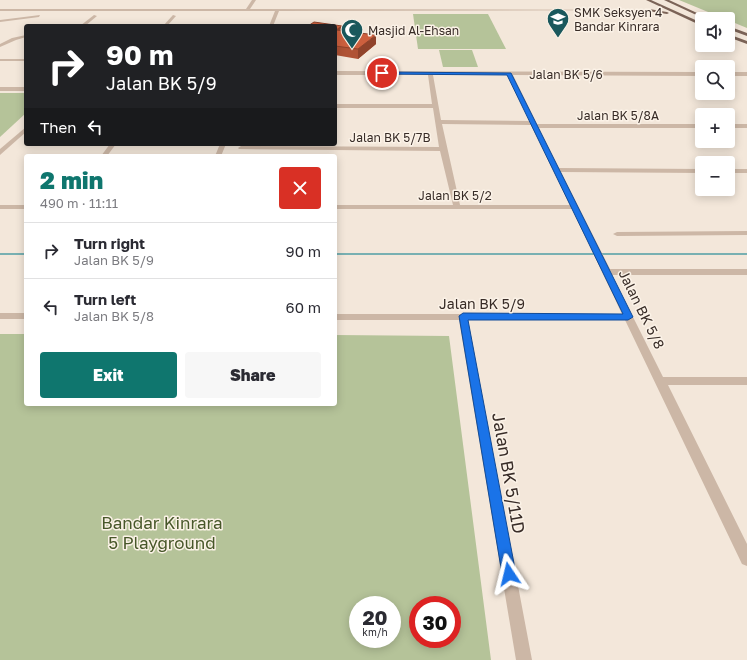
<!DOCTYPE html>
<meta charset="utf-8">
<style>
body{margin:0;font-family:"Golos Text",sans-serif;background:#f7f7f7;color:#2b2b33;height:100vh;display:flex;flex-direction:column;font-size:15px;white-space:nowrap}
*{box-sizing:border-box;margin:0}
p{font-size:13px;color:#7c7c81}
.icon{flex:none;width:22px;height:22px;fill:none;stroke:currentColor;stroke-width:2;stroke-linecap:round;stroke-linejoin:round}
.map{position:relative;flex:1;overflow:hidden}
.side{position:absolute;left:24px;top:154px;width:313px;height:252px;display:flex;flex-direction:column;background:#fff;border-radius:4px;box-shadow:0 2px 10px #0003}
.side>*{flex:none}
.top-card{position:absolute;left:24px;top:24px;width:313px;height:122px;border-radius:4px;box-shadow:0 2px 10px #0003;background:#202124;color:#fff;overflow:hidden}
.buttons{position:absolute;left:695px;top:12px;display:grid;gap:8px}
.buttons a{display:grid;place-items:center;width:40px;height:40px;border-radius:4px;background:#fff;box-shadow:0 2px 10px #0003;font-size:20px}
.speed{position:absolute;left:349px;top:596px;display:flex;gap:8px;font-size:20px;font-weight:700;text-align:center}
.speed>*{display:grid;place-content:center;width:52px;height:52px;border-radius:50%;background:#fff;box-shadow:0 2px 10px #0003;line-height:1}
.speed small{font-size:10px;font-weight:400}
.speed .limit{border:6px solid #d22;background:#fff;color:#111}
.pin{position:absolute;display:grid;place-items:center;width:34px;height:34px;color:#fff;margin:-17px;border:2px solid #fff;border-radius:50%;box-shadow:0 1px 4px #0007}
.me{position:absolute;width:44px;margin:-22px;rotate:350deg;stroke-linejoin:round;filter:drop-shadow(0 0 3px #0008)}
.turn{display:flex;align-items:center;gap:14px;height:84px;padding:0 16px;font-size:18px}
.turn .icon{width:52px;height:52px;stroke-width:2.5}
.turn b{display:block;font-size:28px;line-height:34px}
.then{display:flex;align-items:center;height:38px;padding:0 16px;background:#0003;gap:8px;font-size:15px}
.round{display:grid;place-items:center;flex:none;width:42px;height:42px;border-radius:4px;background:#f7f7f7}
.overview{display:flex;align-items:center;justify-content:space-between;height:68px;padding:0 16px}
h1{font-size:24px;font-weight:800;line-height:30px;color:#0f766e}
.action{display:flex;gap:8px;margin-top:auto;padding:8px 16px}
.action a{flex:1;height:46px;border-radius:4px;background:#0f766e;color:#fff;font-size:16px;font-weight:800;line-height:46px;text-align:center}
.action a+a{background:#f7f7f7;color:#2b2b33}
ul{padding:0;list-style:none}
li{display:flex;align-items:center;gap:12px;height:56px;padding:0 16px;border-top:1px solid #e1e1e2}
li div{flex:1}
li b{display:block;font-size:15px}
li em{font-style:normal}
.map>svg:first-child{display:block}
.green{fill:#b5c399;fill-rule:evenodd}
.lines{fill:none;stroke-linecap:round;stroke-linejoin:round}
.stream{fill:#78b0b2;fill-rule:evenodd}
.minor{fill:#ccb7a6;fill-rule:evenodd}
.major{fill:#7b6357;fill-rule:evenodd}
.wall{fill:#b05335}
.shaded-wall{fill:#90432b}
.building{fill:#cd603e;stroke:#90432b}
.route{fill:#1a73e8;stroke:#114b97}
.labels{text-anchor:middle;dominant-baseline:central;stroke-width:3;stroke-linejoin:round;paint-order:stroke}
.far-poi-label{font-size:12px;fill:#382c27;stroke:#fbf2e7;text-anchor:start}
.far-street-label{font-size:12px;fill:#382c27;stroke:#fbf2e7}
.street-label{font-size:14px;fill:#382c27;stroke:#fbf2e7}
.near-street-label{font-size:17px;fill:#382c27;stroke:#fbf2e7}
.near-park-label{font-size:17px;fill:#475729;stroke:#fbf2e7}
</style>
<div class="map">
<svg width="747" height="660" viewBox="0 0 747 660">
<rect width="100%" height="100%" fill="#f3e7da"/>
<!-- green -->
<g class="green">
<polygon points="679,0 747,0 747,28"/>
<polygon points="413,14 488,14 506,49 418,49"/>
<polygon points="439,50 472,50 478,67 443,67"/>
<polygon points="0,93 26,93 26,113 0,137"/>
<path d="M0,334H26V404H335V335L449,336L491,660H0ZM358,605H392V639H358ZM418,605H452V639H418Z"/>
</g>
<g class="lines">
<!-- stream -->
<g class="stream">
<rect x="0" y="253" width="26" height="2"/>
<rect x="335" y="253" width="412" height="2"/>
</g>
<!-- minor -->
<g class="minor">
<polygon points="252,0 256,0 250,9 689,10 279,11 273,26 269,26 275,11 0,11 0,9 246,9"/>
<polygon points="40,15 39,17 0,22 0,20"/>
<polygon points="94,15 97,16 85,26 80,26"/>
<polygon points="173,15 176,16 167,26 163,26"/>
<polygon points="26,35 26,37 16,40 0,47 0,44 12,38"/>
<rect x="0" y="59" width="26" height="2"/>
<path d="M335,71L702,72V76L513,75L537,124H702V128H539L559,168L702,169V173L561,172L610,269H747V275H612L663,377H747V385H668L747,544V566L742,564L625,320H468L532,660H516L459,320H335V314H622L572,209H335V205H453L440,151L239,149L238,148L241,146L439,147L433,108H335V104H432L428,75H335ZM433,75H507L530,121L441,120ZM442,124L531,125L570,205H460Z"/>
<rect x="728" y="72" width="19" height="4"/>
<rect x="0" y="87" width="26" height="4"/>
<rect x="728" y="124" width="19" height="4"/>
<polygon points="26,127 26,132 0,155 0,149"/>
<polygon points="110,144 116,144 107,156 101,156"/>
<polygon points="220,144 226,144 221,156 215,156"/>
<rect x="728" y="169" width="19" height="4"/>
<rect x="0" y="205" width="26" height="4"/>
<polygon points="747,231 747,235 617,236 613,234 617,232"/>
<rect x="0" y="313" width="26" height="6"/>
</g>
<!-- major -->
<g class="major">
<polygon points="646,0 651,0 702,23 702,26"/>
<polygon points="664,0 669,0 710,19 705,19"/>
<polygon points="649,9 667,12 669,13 667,14 648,11"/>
<polygon points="728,26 747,33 747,36 728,29"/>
<polygon points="728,34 747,41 747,44 728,37"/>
</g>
</g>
<!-- wall -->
<polygon class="wall" points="335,26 342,26 342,31 376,44 358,59 335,55"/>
<!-- shaded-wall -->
<g class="shaded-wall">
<polygon points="342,26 343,35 336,30"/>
<polygon points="376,35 376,44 358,59 358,49"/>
</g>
<!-- building -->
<polygon class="building" points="314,22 342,26 336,30 376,35 358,49 335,46 335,26 308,26"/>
<!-- route -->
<polygon class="route" points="382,72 511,73 633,317 628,320 468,320 516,574 514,579 509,581 504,579 502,574 459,316 463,313 623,314 507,75 381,74"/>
<!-- icons -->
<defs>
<g id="school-pin" transform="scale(1.15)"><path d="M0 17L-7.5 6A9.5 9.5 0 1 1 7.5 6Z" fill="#1a585c" stroke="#fbf2e7"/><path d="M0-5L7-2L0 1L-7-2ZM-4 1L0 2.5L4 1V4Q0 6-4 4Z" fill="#fff"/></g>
<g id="mosque-pin" transform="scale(1.15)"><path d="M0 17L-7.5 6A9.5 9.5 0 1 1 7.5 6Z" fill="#1a585c" stroke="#fbf2e7"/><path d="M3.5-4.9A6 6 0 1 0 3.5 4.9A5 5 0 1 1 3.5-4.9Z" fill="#fff"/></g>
</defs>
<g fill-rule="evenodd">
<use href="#school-pin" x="558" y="19"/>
<use href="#mosque-pin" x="352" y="30"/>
</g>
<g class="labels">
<!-- far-poi labels -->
<g class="far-poi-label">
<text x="574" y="12">SMK Seksyen 4<tspan x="574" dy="14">Bandar Kinrara</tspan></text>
<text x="368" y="30">Masjid Al-Ehsan</text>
</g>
<!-- far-street labels -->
<g class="far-street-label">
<text x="566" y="74">Jalan BK 5/6</text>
<text x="618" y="115">Jalan BK 5/8A</text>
<text x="390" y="137">Jalan BK 5/7B</text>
<text x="455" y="195">Jalan BK 5/2</text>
</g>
<!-- street labels -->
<g class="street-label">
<text x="482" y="303">Jalan BK 5/9</text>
<text transform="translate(642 309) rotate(64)">Jalan BK 5/8</text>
</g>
<!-- near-street labels -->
<g class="near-street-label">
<text transform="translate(509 473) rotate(80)">Jalan BK 5/11D</text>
</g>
<!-- near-park labels -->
<g class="near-park-label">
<text x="162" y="522">Bandar Kinrara<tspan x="162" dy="20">5 Playground</tspan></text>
</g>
</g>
</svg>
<div class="buttons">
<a><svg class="icon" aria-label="sound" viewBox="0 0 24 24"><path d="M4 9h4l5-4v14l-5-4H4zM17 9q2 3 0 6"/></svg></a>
<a><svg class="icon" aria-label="search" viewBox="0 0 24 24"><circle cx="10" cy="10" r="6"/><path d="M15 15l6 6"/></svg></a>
<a>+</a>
<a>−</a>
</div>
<div class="speed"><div>20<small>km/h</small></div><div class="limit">30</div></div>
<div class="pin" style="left:382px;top:73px;background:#d93025"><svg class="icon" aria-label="arrive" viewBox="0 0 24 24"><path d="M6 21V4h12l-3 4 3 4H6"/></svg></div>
<svg class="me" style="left:509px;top:574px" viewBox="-20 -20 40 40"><path d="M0-17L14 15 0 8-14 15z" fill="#1a73e8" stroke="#fff" stroke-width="4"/></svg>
<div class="top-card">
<div class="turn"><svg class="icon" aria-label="right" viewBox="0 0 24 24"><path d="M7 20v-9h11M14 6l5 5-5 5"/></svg><div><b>90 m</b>Jalan BK 5/9</div></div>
<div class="then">Then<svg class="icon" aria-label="left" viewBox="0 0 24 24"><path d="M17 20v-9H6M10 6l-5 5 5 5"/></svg></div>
</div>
<section class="side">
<div class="overview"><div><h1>2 min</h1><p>490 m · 11:11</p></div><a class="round" style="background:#d93025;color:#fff"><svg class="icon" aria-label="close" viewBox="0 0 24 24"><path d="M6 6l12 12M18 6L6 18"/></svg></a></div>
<ul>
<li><svg class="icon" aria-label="right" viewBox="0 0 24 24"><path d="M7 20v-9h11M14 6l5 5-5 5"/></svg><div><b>Turn right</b><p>Jalan BK 5/9</p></div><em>90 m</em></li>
<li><svg class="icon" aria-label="left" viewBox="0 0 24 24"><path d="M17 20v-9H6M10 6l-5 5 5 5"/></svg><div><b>Turn left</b><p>Jalan BK 5/8</p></div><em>60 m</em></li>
</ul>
<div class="action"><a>Exit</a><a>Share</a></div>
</section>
</div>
